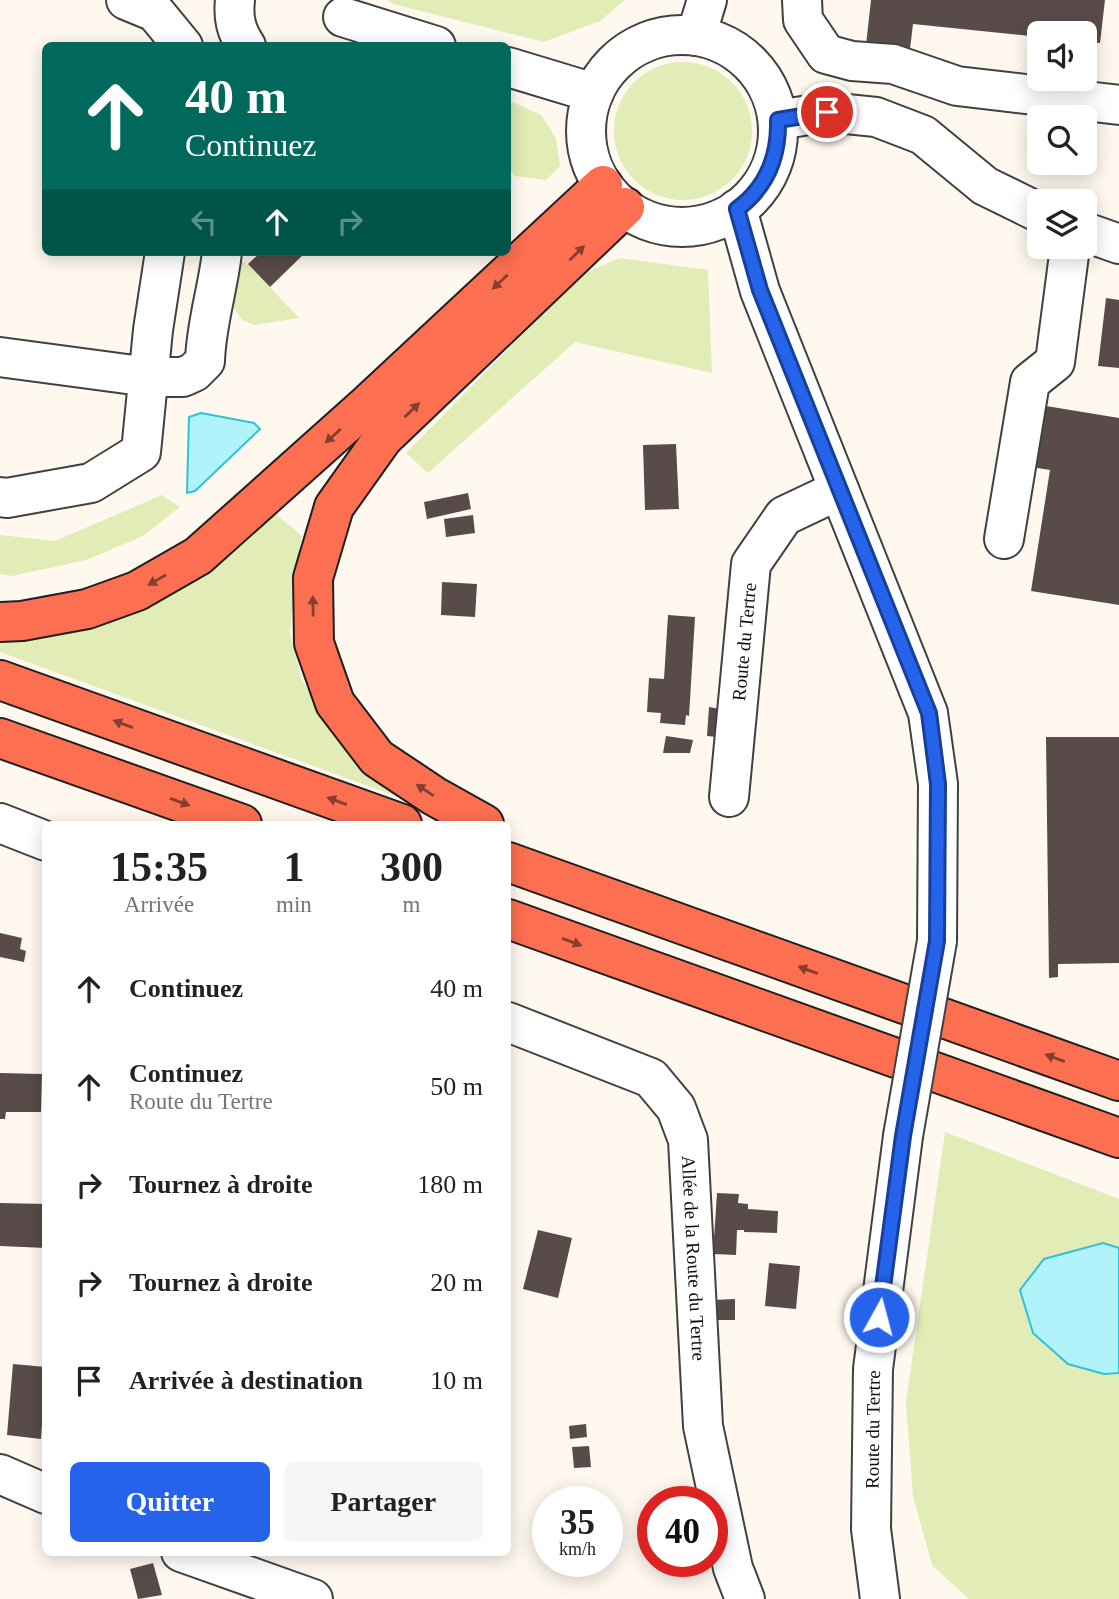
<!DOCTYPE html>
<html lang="fr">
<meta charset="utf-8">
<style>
body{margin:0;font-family:"Times New Roman",serif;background:#f6f6f6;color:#222;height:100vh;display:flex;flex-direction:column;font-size:26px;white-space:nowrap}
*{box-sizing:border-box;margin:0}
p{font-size:23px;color:#767676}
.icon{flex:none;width:38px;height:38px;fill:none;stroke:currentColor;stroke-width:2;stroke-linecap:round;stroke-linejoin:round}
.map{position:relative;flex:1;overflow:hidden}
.side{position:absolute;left:42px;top:821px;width:469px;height:735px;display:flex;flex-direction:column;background:#fff;border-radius:10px;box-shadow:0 4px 18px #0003}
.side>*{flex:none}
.banner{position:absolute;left:42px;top:42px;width:469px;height:214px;border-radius:10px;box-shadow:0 4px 18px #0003;background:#00695c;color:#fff;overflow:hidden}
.buttons{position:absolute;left:1027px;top:21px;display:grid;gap:14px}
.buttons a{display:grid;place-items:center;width:70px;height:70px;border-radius:10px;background:#fff;box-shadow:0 4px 18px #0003;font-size:35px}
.speed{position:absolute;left:532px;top:1486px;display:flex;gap:14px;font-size:35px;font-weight:700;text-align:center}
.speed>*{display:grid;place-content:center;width:91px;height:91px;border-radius:50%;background:#fff;box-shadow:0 4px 18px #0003;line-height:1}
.speed small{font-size:18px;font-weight:400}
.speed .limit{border:10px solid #d22;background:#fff;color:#111}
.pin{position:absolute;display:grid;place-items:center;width:60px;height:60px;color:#fff;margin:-30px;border:4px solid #fff;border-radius:50%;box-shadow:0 2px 7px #0007}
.me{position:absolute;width:77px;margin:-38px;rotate:7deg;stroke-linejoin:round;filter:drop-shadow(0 0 5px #0008)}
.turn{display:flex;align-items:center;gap:24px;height:147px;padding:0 28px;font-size:32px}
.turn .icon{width:91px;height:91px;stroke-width:2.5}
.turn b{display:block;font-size:49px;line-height:60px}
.lanes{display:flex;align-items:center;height:66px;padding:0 28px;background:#0003;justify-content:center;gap:35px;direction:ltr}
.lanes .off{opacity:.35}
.eta{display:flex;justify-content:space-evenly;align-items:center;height:119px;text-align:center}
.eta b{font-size:42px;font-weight:700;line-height:49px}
.primary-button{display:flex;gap:14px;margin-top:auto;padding:14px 28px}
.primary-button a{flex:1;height:80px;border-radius:10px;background:#2563eb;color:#fff;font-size:28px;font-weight:700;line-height:80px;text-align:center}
.primary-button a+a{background:#f6f6f6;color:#222}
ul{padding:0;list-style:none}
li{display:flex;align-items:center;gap:21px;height:98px;padding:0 28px}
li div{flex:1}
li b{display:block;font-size:26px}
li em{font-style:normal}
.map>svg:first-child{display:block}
.green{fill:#e1ecb6}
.water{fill:#b1f3fa;stroke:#33c1d5;stroke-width:2}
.building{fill:#584b4a}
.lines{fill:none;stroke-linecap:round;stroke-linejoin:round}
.minor-casing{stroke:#414141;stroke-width:42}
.highway-casing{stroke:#1f1f1f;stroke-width:42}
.minor{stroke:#fff;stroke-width:38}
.highway{stroke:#fc6f50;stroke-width:38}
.minor-bridge-casing{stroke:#414141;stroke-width:42;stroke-linecap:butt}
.minor-bridge{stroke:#fff;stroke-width:38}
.oneway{fill:#853e2f}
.route-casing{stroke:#184099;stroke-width:18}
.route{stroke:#2563eb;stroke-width:12}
.labels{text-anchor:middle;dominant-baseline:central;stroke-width:7;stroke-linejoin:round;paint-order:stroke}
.street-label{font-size:19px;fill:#0e0e0e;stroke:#fff}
</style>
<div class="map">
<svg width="1119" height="1599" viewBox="0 0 1119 1599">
<rect width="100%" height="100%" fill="#fff8ef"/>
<!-- green -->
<g class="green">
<polygon points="388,0 625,0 600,21 544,42 393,4"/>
<circle cx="683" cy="131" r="69"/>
<polygon points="508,100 541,115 556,138 560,166 546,180 515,176 508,167"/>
<polygon points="620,258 708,270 712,373 575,342 428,473 406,453 582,274"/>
<polygon points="238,260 248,264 299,318 255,325 242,320 233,307"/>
<polygon points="162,495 180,507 143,536 86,560 12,576 0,574 0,535 55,541"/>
<polygon points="272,511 302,536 296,565 290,633 302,680 341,740 401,798 0,652 0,633"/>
<polygon points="945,1132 1119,1199 1119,1599 969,1599 932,1565 913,1496 906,1402"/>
</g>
<!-- water -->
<g class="water">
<polygon points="201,413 254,423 260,429 195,491 187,493 189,417"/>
<polygon points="1103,1243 1119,1248 1119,1373 1104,1374 1068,1364 1033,1333 1020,1290 1044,1259"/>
</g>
<!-- building -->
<g class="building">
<polygon points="871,0 1105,0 1100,43 1085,42 1085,33 1040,33 1040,37 913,24 910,49 866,45"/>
<polygon points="261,252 306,252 270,287 248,264"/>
<polygon points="1106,298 1119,300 1119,368 1098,366"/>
<polygon points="1040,405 1119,418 1119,605 1031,591 1050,470 1031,467"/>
<polygon points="676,444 679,509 645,510 643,445"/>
<polygon points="468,493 471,509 427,519 424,502"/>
<polygon points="473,515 475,533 446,537 444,519"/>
<polygon points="442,582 477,584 475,617 441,615"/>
<polygon points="668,615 695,617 689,716 686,715 685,725 660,723 661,713 647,712 649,678 664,679"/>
<polygon points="709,707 720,709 718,737 707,736"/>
<polygon points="666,736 693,740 690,753 663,753"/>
<polygon points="1046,737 1119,737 1119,963 1058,964 1058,977 1049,978"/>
<polygon points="0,933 22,938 20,949 26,951 24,962 0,957"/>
<polygon points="0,1073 42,1074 41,1112 6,1112 5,1119 0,1119"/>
<polygon points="717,1193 739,1194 738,1203 748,1204 748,1209 778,1211 777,1233 744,1232 744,1230 737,1230 736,1255 713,1254"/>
<polygon points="0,1203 46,1204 46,1248 0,1246"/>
<polygon points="538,1230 572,1238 558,1298 523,1289"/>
<polygon points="769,1263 800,1266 796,1309 765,1306"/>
<polygon points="735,1299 735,1320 713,1320 713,1300"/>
<polygon points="13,1364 46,1367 41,1439 7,1435"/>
<polygon points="586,1424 587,1437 570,1439 569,1426"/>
<polygon points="589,1446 591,1467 574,1468 572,1447"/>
<polygon points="153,1563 162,1595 138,1599 130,1569"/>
</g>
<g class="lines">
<!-- minor casing -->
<g class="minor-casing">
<g id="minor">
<polyline points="126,0 155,12 183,46"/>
<path d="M235,0C233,18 236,31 246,46"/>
<polyline points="802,0 803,20 826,54 852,61 893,64 957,86 1119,105"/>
<polyline points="343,17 436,46"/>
<circle cx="682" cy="131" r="96"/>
<polyline points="696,36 707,0"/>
<polyline points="508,67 594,93"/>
<polyline points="778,120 827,112 876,117 923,135 985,186 1040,213"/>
<polyline points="737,209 760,291 928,713 938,784 937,941"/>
<polyline points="1085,232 1119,244"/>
<path d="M0,357L149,377H183L194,372L205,361C206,324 218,289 222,252"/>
<polyline points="0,497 7,498 91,483 141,452 153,330 165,252"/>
<polyline points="1004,539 1030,382 1055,362 1070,247"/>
<path id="s1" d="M729,797L751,564L784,516L839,490"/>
<polyline points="0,823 46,841"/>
<path id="s2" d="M508,1022L651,1078L676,1108L688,1140L703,1426L733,1568L745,1599"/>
<polyline points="0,1474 46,1494"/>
<polyline points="181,1552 313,1599"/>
<path id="s3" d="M880,1599L871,1529L873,1369L903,1136"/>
</g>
</g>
<!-- highway casing -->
<g class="highway-casing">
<g id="highway">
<polyline points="0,622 22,621 87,609 137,591 198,556 367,405 603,185"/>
<polyline points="0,680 402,824"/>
<polyline points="0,738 242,824"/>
<polyline points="484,824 434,796 377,758 335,703 314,643 313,578 334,507 383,438 625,207"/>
<polyline points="508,862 1119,1081"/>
<polyline points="508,919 1119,1138"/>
</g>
</g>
<!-- minor -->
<use href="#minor" class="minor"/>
<!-- highway -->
<use href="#highway" class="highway"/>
<!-- minor-bridge casing -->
<g class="minor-bridge-casing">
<polyline id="minor-bridge" points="903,1136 937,941"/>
</g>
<!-- minor-bridge -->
<use href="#minor-bridge" class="minor-bridge"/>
</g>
<!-- one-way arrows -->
<defs><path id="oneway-solid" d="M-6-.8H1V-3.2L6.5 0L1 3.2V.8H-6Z" transform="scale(1.75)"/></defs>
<g class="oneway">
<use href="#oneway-solid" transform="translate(577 253) rotate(-44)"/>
<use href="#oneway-solid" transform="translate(500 282) rotate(137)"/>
<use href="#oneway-solid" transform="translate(412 410) rotate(-44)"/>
<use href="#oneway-solid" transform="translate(333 436) rotate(138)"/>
<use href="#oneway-solid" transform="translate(157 580) rotate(150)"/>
<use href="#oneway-solid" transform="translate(313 606) rotate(-91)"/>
<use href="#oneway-solid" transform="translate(123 724) rotate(-160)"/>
<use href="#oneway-solid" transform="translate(425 790) rotate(-146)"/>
<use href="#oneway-solid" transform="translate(337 801) rotate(-160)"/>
<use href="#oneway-solid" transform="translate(180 802) rotate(20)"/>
<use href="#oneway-solid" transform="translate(572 942) rotate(20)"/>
<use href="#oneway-solid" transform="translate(808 970) rotate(-160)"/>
<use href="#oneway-solid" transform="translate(1055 1058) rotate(-160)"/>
</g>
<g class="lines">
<!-- route casing -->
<g class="route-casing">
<path id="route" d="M827,112L778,120C779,157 767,187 737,209L760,290L929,713L938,784L937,941L903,1136L879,1317"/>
</g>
<!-- route -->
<use href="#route" class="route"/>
</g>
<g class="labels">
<!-- street labels -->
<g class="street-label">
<text stroke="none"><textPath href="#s1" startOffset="156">Route du Tertre</textPath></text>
<text stroke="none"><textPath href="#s2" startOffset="345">Allée de la Route du Tertre</textPath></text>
<text stroke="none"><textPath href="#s3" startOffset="170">Route du Tertre</textPath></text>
</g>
</g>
</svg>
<div class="buttons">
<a><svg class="icon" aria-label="sound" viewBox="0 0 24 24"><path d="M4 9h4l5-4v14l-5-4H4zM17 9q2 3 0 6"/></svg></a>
<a><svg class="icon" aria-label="search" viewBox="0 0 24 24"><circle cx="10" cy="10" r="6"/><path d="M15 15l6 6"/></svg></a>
<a><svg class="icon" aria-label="layers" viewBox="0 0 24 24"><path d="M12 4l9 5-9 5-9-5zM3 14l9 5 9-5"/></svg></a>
</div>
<div class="speed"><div>35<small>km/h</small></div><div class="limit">40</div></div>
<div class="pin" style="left:827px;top:112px;background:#d93025"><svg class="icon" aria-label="arrive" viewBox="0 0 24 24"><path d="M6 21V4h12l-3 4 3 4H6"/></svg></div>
<svg class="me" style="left:879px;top:1317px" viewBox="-20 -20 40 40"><circle r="17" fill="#2563eb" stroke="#fff" stroke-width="3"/><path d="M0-11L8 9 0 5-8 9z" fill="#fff"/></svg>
<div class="banner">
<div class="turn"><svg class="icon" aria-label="ahead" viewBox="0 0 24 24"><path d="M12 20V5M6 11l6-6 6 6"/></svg><div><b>40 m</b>Continuez</div></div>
<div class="lanes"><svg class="icon off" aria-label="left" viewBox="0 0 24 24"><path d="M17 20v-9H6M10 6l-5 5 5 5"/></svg><svg class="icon" aria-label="ahead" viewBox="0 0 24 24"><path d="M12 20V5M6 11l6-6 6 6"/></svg><svg class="icon off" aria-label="right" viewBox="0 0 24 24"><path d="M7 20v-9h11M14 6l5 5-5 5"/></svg></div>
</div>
<section class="side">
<div class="eta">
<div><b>15:35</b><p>Arrivée</p></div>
<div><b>1</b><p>min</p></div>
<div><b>300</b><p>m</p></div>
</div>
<ul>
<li><svg class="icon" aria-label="ahead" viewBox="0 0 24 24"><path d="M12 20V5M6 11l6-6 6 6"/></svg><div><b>Continuez</b></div><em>40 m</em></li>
<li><svg class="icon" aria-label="ahead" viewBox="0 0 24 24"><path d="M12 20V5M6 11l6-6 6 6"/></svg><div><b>Continuez</b><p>Route du Tertre</p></div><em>50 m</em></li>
<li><svg class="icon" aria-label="right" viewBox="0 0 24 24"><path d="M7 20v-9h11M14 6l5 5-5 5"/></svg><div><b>Tournez à droite</b></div><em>180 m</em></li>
<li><svg class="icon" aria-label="right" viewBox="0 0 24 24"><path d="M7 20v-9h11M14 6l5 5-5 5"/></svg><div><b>Tournez à droite</b></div><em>20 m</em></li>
<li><svg class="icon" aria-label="arrive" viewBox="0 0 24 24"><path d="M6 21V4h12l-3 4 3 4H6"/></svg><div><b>Arrivée à destination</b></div><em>10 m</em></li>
</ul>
<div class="primary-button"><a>Quitter</a><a>Partager</a></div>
</section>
</div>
